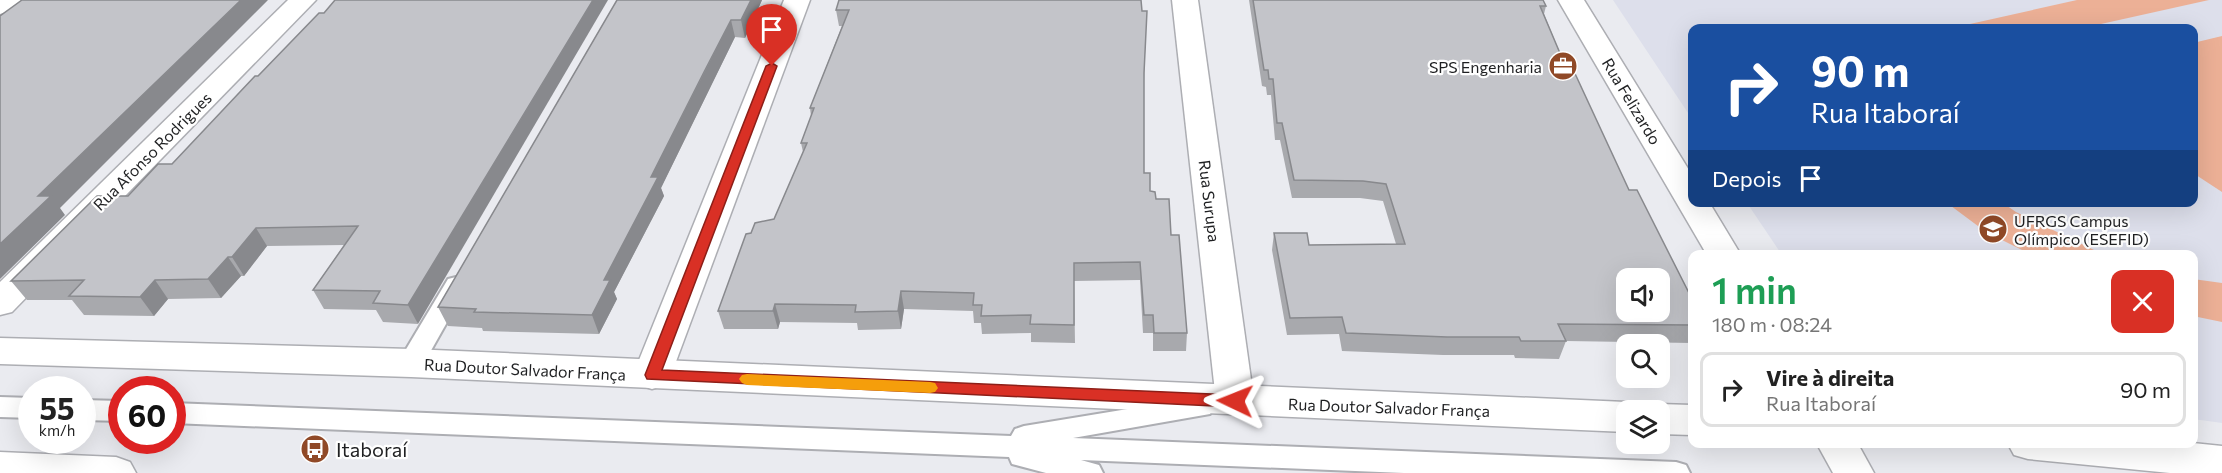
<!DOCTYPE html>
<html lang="pt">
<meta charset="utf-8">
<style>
body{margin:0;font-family:Commissioner,sans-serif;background:#f2f2f2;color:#222;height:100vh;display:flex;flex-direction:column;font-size:22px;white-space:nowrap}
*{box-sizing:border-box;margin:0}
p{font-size:20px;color:#767676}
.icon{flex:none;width:33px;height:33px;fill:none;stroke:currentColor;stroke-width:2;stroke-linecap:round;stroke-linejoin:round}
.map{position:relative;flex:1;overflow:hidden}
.panel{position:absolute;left:1688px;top:250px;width:510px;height:198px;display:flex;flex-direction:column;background:#fff;border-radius:12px;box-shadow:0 6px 24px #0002}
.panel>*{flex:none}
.guide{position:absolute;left:1688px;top:24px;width:510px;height:183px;border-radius:12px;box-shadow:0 6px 24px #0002;background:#1a4fa0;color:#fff;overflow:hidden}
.buttons{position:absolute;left:1616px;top:268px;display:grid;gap:12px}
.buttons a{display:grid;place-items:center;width:54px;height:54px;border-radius:12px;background:#fff;box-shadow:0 6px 24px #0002;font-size:30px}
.speed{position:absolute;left:18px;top:376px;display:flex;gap:12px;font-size:30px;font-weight:700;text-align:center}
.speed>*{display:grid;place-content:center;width:78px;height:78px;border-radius:50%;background:#fff;box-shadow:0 6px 24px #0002;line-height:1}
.speed small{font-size:15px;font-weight:400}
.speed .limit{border:9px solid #d22;background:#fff;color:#111}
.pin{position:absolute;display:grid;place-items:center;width:51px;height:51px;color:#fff;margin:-62px -26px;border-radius:50% 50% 50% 0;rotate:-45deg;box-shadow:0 0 6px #0007}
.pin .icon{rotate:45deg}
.me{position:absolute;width:66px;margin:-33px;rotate:272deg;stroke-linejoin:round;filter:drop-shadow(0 0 4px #0008)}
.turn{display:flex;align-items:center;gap:21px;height:126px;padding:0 24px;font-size:27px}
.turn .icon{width:78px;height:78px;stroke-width:2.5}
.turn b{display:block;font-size:42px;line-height:51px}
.then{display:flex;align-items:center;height:57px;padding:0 24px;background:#0003;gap:12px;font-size:22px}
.round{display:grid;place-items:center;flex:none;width:63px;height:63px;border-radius:12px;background:#f2f2f2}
.overview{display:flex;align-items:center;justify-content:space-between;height:102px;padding:0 24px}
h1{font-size:36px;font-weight:600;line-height:45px;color:#1e9e55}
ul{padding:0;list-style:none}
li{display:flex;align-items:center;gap:18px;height:75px;margin:0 12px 9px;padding:0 12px;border:3px solid #e0e0e0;border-radius:12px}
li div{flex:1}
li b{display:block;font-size:22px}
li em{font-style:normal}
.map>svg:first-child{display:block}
.built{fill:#dddfeb}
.green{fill:#ecb096}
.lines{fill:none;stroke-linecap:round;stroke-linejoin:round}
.lane-casing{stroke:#adaeb3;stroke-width:4}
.street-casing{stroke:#adaeb3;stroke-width:3}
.secondary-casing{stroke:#adaeb3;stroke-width:3}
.primary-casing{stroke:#adaeb3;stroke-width:3}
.lane{fill:#fff;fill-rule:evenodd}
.street{fill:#fff;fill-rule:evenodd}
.secondary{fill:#fff;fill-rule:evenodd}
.primary{fill:#fff;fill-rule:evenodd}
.wall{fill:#a8a9ad}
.shaded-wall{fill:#88898d}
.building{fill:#c3c4c9;stroke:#88898d;stroke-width:1.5;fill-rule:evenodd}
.route{fill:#d93025;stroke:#8d1f18;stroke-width:1.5}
.slow{fill:#f59e0b}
.labels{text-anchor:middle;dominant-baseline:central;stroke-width:4.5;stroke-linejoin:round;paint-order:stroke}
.poi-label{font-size:16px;fill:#1f2022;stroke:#fff;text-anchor:end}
.street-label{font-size:16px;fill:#1f2022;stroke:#fff}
.near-poi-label{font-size:20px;fill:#1f2022;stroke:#fff;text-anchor:start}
</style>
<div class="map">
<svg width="2222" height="473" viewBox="0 0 2222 473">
<rect width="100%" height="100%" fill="#eaebf0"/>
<!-- built -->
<polygon class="built" points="1613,0 2222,0 2222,423 2193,419 2193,255 1782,255 1747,203 2193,202 2193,28 1692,28 1692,119"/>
<!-- green -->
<g class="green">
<polygon points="2077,0 2209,0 2083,28 1952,28"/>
<polygon points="2222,36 2222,192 2193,173 2193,43"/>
<polygon points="1947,203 2003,203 2016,212 2094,250 2110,255 2032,255 1986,232"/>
<polygon points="2193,279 2222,283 2222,322 2193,316"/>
</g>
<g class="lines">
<!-- lane casing -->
<g class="lane-casing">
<g id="lane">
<polygon points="456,277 464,279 468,285 420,370 411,372 402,370 398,363 402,356 448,279"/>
<polygon points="0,397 32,398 32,418 0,417"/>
<polygon points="1201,397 1210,400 1214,407 1210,414 1073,438 1676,462 1686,465 1690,473 1404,473 1081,460 1099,465 1103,473 1046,473 1012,464 1009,457 172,423 172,403 1011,436 1015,429 1024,426"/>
<polygon points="82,400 122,401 122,421 82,420"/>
</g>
</g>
<!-- street casing -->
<g class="street-casing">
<g id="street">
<polygon points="0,0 21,0 9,11 0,14"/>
<polygon points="288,0 316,0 12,312 0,315 0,282"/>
<polygon points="784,0 810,0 671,375 665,385 652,389 639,385 633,375"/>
<polygon points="1172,0 1198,0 1254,401 1248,411 1235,415 1222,411 1216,401"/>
</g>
</g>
<!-- secondary casing -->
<g class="secondary-casing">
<g id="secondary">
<polygon points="1558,0 1584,0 1692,175 1692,202 1709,202 1741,255 1707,255"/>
<polygon points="1817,444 1858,444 1874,473 1833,473"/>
</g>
</g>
<!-- primary casing -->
<g class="primary-casing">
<g id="primary">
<polygon points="0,338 411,349 1626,402 1640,407 1642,411 1626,411 1626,432 411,377 0,364"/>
<polygon points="1659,404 1692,405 1692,435 1659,434 1659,411 1644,411"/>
<polygon points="2193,443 2222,446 2222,473 2170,473 2028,459 2014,455 2008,444"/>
<polygon points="0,452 116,457 130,462 136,473 0,473"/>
</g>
</g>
<!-- lane -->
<use href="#lane" class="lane"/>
<!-- street -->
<use href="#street" class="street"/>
<!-- secondary -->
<use href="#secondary" class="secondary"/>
<!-- primary -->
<use href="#primary" class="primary"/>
</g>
<!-- wall -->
<g class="wall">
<polygon points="617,0 762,0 745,38 735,37 709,90 661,188 664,196 614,292 617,299 599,334 483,331 482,328 448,326 438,307"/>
<polygon points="1249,0 1543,0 1546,6 1544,14 1565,65 1629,190 1692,299 1692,343 1566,341 1559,359 1515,358 1514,355 1443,355 1342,351 1339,334 1287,335 1272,250 1274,233 1309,245 1396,244 1383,201 1360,198 1292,198 1280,140 1275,140 1271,95 1267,95 1266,87 1262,86"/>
<polygon points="836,10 1142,11 1146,27 1144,82 1144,173 1150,191 1156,199 1171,235 1187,333 1186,351 1153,351 1153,333 1143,333 1140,280 1074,281 1075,343 1031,342 1031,333 982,334 981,323 974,323 973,311 904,309 901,329 858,330 857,323 780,322 778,329 724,329 718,311 751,233 774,219 803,152 801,143 811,116 810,108 842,26 839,26"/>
<polygon points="319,13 418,324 383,322 376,310 324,309 313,290 344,245 267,246 244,276 241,276 221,298 168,299 154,316 84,315 72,300 27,300 11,281 172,164"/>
</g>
<!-- shaded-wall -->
<g class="shaded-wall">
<polygon points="241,0 268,0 60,208 65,215 0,279 0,244 38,196"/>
<polygon points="593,0 608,0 418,324 408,305"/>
<polygon points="751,0 762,0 745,38 741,20"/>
<polygon points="731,20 735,37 661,188 664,196 614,292 617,299 599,334 592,315 604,280 651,177"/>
<polygon points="256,228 267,246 244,276 232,257"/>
<polygon points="228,257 241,276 221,298 208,279"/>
<polygon points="155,280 168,299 154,316 140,297"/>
<polygon points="901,291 904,309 901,329 898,311"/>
<polygon points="775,304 780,322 778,329 773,311"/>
</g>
<!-- building -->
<g class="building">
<polygon points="22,0 241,0 38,196 51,196 0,244 0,16"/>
<polygon points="335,0 593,0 408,305 373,303 380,291 313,290 358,226 256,228 232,257 228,257 208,279 155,280 140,297 69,296 84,280 11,281 97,196 128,196 158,164 172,164 255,76 258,76 319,13 324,13"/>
<polygon points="617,0 751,0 741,20 731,20 704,72 651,177 658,177 604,280 610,280 592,315 474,312 476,309 438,307"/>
<polygon points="839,0 1141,0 1142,11 1147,11 1144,73 1144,173 1150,173 1150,191 1155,192 1156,199 1169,199 1171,235 1179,235 1187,333 1154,333 1153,315 1144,315 1140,262 1074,263 1074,325 1030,324 1031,315 981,316 982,305 973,305 974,293 901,291 898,311 855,312 856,305 775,304 773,311 718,311 746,234 751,233 755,223 774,219 807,143 801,143 814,108 810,108 849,10 836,10"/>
<path d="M1253,0H1543L1546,6H1540L1565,65H1571L1629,190H1637L1692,299V304H1691L1692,306V325L1558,324L1566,341H1521L1519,337H1447L1346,333L1342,317L1290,318L1274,233H1307L1309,245L1405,244L1386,184L1363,181L1294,180L1282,123H1277L1273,79H1269L1268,70H1264ZM1626,279H1659V312H1626Z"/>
</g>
<!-- route -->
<polygon class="route" points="772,63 777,66 662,370 1235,395 1241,397 1243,401 1241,405 1235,407 647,379 645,375 766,66"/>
<!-- slow -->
<polygon class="slow" points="747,374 930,382 935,383 938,388 935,392 930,393 747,385 742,383 739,379 742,375"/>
<!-- icons -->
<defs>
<g id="office-disc" transform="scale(1.5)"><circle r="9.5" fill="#904927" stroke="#fff"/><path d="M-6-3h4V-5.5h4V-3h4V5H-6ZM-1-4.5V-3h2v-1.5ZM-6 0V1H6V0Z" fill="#fff"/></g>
<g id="university-disc" transform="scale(1.5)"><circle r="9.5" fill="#904927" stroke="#fff"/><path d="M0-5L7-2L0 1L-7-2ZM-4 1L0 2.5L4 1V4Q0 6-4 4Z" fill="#fff"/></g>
<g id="bus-disc" transform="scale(1.5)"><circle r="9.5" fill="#904927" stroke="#fff"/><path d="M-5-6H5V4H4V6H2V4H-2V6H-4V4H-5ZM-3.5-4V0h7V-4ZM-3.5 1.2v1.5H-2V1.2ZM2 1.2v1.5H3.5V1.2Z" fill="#fff"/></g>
</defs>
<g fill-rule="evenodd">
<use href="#office-disc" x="1563" y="66"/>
<use href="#university-disc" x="1993" y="229"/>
<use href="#bus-disc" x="315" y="449"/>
</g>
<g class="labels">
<!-- poi labels -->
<g class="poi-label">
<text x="1542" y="66">SPS Engenharia</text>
<text x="2014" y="220" text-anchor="start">UFRGS Campus<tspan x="2014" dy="18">Olímpico (ESEFID)</tspan></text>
</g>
<!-- street labels -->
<g class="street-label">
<text transform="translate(1632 101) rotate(59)">Rua Felizardo</text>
<text transform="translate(152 151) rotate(-45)">Rua Afonso Rodrigues</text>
<text transform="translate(1210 201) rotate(83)">Rua Surupa</text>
<text transform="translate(525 369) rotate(3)">Rua Doutor Salvador França</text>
<text transform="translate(1389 407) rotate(2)">Rua Doutor Salvador França</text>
</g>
<!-- near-poi labels -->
<g class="near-poi-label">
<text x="336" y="449">Itaboraí</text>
</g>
</g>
</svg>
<div class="buttons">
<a><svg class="icon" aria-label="sound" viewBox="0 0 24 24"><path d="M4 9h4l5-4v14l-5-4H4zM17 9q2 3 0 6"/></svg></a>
<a><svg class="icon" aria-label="search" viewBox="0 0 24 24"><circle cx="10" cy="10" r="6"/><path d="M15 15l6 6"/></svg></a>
<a><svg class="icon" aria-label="layers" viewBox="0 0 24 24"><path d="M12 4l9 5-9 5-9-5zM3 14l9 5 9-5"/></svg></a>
</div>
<div class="speed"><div>55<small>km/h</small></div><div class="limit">60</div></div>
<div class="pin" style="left:772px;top:66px;background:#d93025"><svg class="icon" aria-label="arrive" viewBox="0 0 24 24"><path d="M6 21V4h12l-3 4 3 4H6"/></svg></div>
<svg class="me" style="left:1235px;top:401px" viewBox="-20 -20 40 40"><path d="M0-17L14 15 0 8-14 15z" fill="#d93025" stroke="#fff" stroke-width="4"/></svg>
<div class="guide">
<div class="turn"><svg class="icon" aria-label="right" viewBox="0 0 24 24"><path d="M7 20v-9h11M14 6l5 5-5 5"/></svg><div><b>90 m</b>Rua Itaboraí</div></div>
<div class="then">Depois<svg class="icon" aria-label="arrive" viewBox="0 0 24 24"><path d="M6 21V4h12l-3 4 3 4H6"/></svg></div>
</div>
<section class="panel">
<div class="overview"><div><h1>1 min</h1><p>180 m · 08:24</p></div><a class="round" style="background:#d93025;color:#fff"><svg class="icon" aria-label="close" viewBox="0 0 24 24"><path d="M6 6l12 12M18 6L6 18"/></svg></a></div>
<ul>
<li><svg class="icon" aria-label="right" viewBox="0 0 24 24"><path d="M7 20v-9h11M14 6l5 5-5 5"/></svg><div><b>Vire à direita</b><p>Rua Itaboraí</p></div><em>90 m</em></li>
</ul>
</section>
</div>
